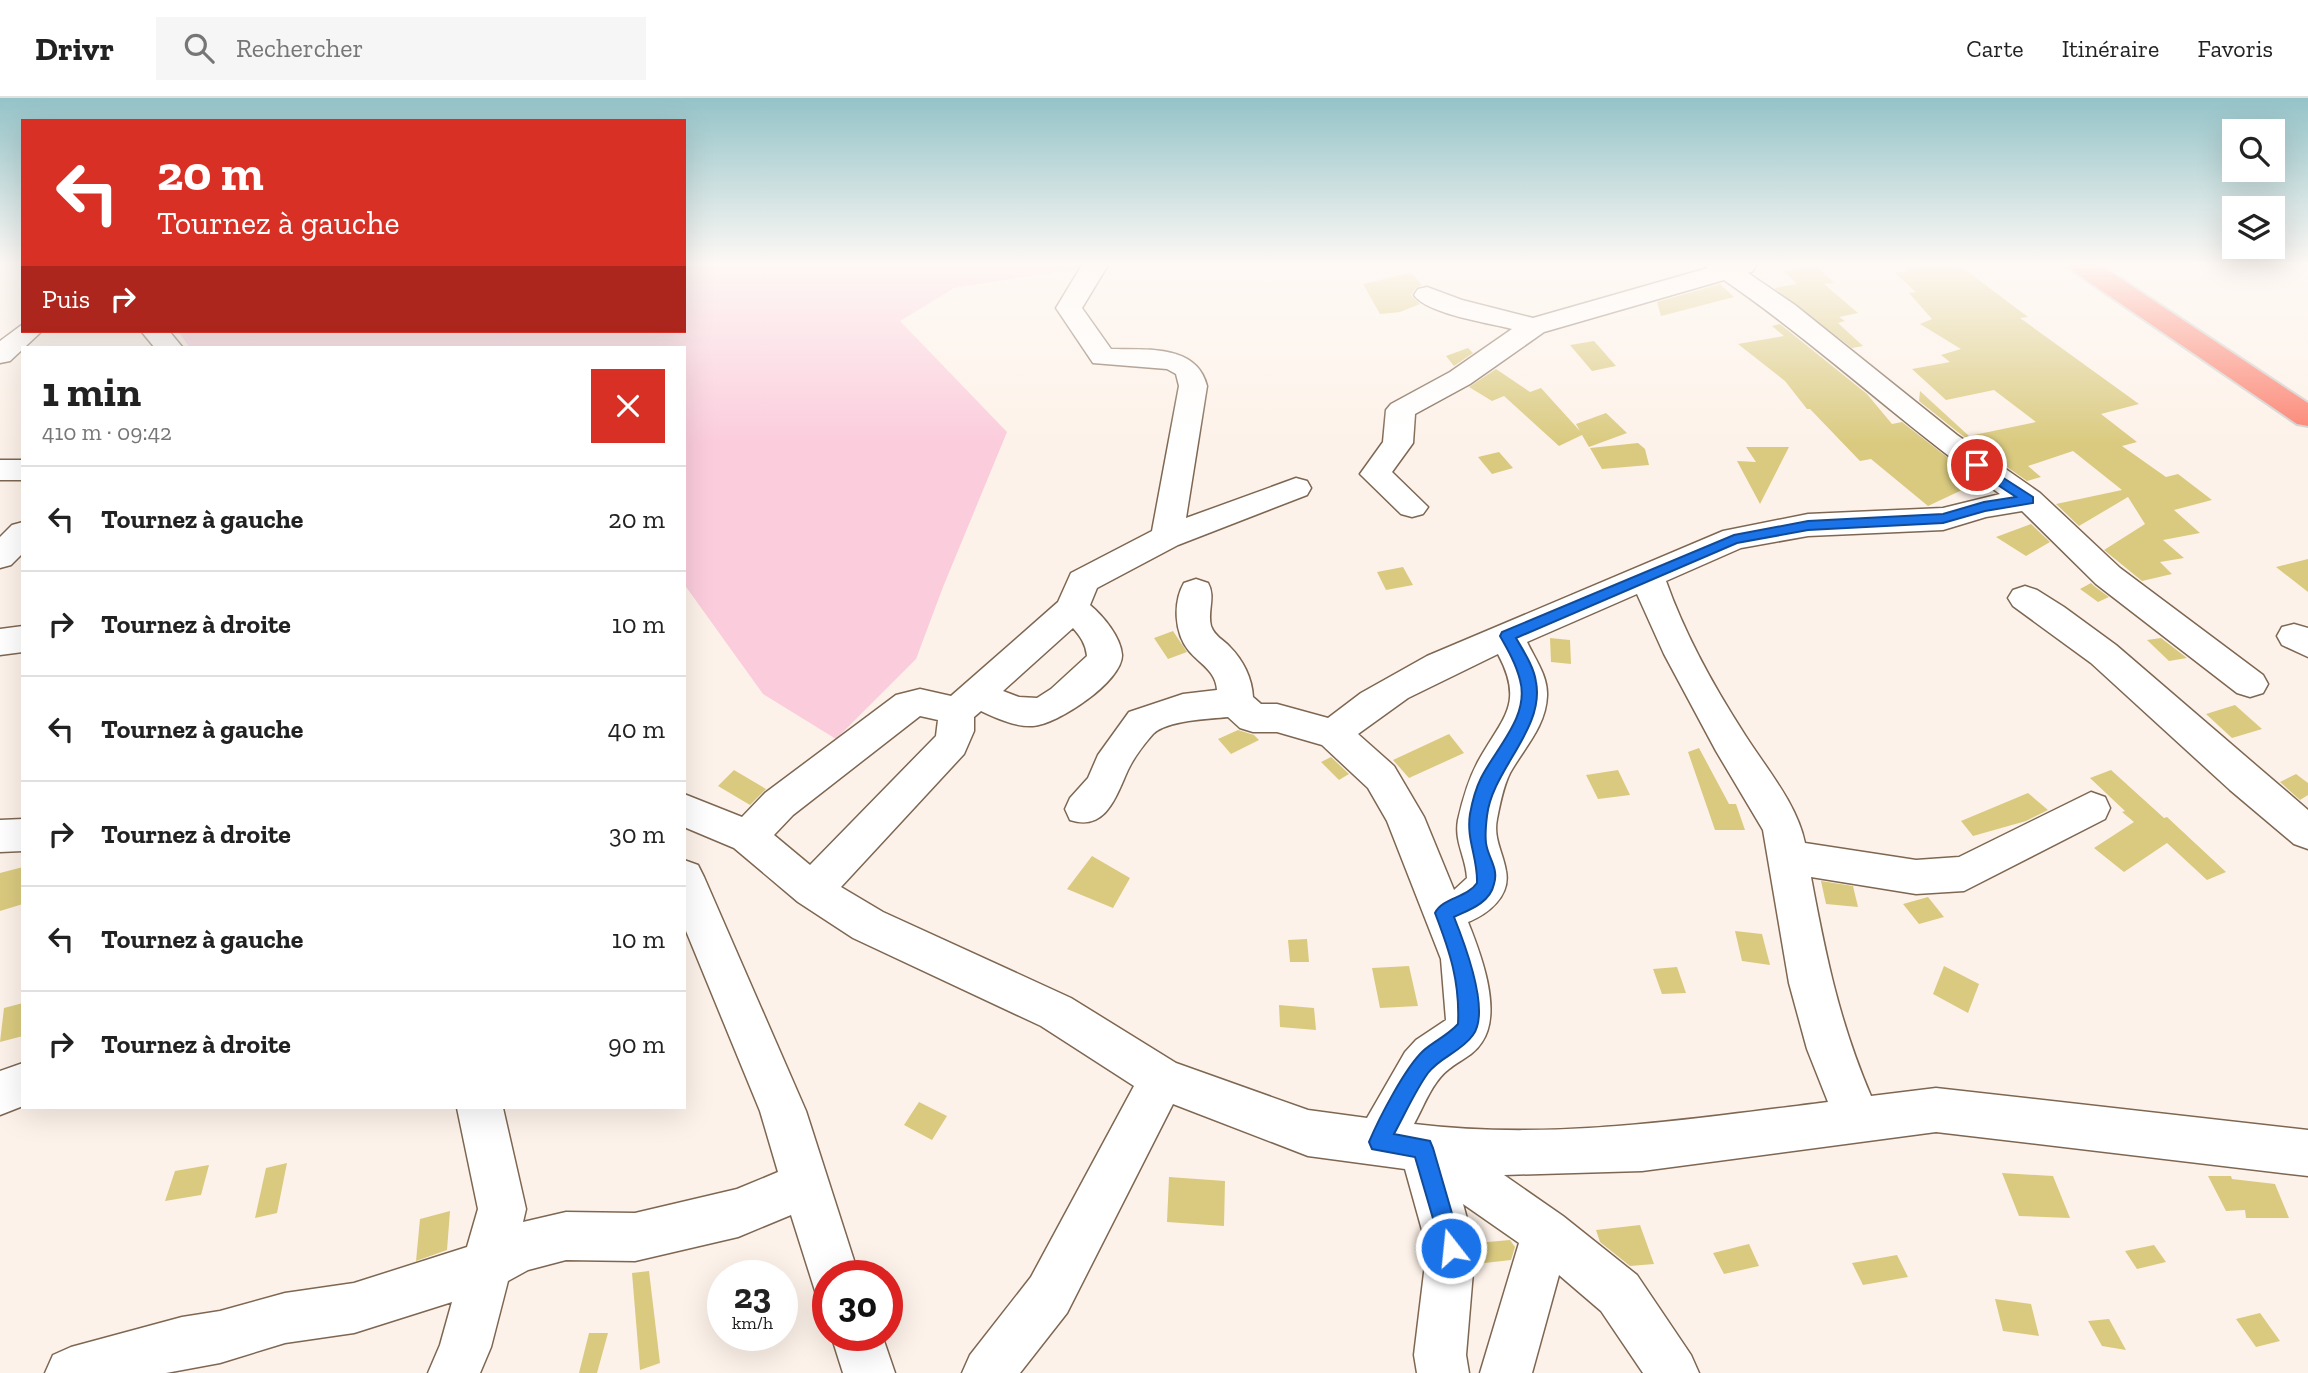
<!DOCTYPE html>
<html lang="fr">
<meta charset="utf-8">
<style>
body{margin:0;font-family:"Zilla Slab",serif;background:#f6f6f6;color:#222;height:100vh;display:flex;flex-direction:column;font-size:26px;white-space:nowrap}
*{box-sizing:border-box;margin:0}
p{font-size:23px;color:#767676}
.icon{flex:none;width:38px;height:38px;fill:none;stroke:currentColor;stroke-width:2;stroke-linecap:round;stroke-linejoin:round}
.map{position:relative;flex:1;overflow:hidden}
.sheet{position:absolute;left:21px;top:248px;width:665px;height:763px;display:flex;flex-direction:column;background:#fff;border-radius:0px;box-shadow:0 7px 28px #0002}
.sheet>*{flex:none}
.hud{position:absolute;left:21px;top:21px;width:665px;height:214px;border-radius:0px;box-shadow:0 7px 28px #0002;background:#d93025;color:#fff;overflow:hidden}
.controls{position:absolute;left:2222px;top:21px;display:grid;gap:14px}
.controls a{display:grid;place-items:center;width:63px;height:63px;border-radius:0px;background:#fff;box-shadow:0 7px 28px #0002;font-size:35px}
.speed{position:absolute;left:707px;top:1162px;display:flex;gap:14px;font-size:35px;font-weight:700;text-align:center}
.speed>*{display:grid;place-content:center;width:91px;height:91px;border-radius:50%;background:#fff;box-shadow:0 7px 28px #0002;line-height:1}
.speed small{font-size:18px;font-weight:400}
.speed .limit{border:10px solid #d22;background:#fff;color:#111}
.pin{position:absolute;display:grid;place-items:center;width:60px;height:60px;color:#fff;margin:-30px;border:4px solid #fff;border-radius:50%;box-shadow:0 2px 7px #0007}
.me{position:absolute;width:77px;margin:-38px;rotate:344deg;stroke-linejoin:round;filter:drop-shadow(0 0 5px #0008)}
.turn{display:flex;align-items:center;gap:24px;height:147px;padding:0 21px;font-size:32px}
.turn .icon{width:91px;height:91px;stroke-width:2.5}
.turn b{display:block;font-size:49px;line-height:60px}
.then{display:flex;align-items:center;height:66px;padding:0 21px;background:#0003;gap:14px;font-size:26px}
.round{display:grid;place-items:center;flex:none;width:74px;height:74px;border-radius:0px;background:#f6f6f6}
.summary{display:flex;align-items:center;justify-content:space-between;height:119px;padding:0 21px}
h1{font-size:42px;font-weight:700;line-height:52px}
ul{padding:0;list-style:none}
li{display:flex;align-items:center;gap:21px;height:105px;padding:0 21px;border-top:2px solid #e0e0e0}
li div{flex:1}
li b{display:block;font-size:26px}
li em{font-style:normal}
header{display:flex;align-items:center;gap:42px;box-sizing:border-box;height:98px;padding:0 35px;background:#fff;border-bottom:2px solid #e0e0e0}
header strong{font-size:33px}
nav{display:flex;gap:38px;margin-inline-start:auto;font-size:24px}
.search{width:490px;height:63px;background:#f6f6f6;display:flex;align-items:center;gap:18px;box-sizing:border-box;padding:0 24px;border-radius:0px;color:#767676;font-size:26px}
.map>svg:first-child{display:block}
.green{fill:#fbccdc}
.building{fill:#daca7f}
.lines{fill:none;stroke-linecap:round;stroke-linejoin:round}
.minor-casing{stroke:#7e6752;stroke-width:3}
.highway-casing{stroke:#d2d0cf;stroke-width:4}
.minor{fill:#fff;fill-rule:evenodd}
.highway{fill:#fb816f;fill-rule:evenodd}
.route{fill:#1a73e8;stroke:#114b97;stroke-width:2}
</style>
<header>
<strong>Drivr</strong>
<div class="search"><svg class="icon" aria-label="search" viewBox="0 0 24 24"><circle cx="10" cy="10" r="6"/><path d="M15 15l6 6"/></svg>Rechercher</div>
<nav><a>Carte</a><a>Itinéraire</a><a>Favoris</a></nav>
</header>
<div class="map">
<svg width="2308" height="1275" viewBox="0 0 2308 1275">
<rect width="100%" height="100%" fill="#fdf2e9"/>
<!-- green -->
<polygon class="green" points="684,167 1083,167 1082,170 954,190 900,223 1007,334 943,489 916,561 836,641 763,596 684,486 684,250 190,250 178,233 684,233"/>
<!-- building -->
<g class="building">
<polygon points="1816,167 1834,185 1824,186 1858,215 1839,219 1845,223 1838,225 1863,248 1852,250 1774,190 1797,186 1784,173"/>
<polygon points="1901,167 1959,167 2028,219 2020,220 2139,306 2101,316 2137,344 2122,348 2166,379 2178,376 2212,402 2174,412 2200,435 2163,442 2184,460 2160,464 2172,476 2142,483 2104,452 2145,426 2128,399 2079,428 2056,406 2122,392 2073,353 2028,368 2041,379 2027,383 1959,335 1919,303 1920,293 1969,338 2036,324 1994,292 1946,302 1912,271 1950,264 1941,257 1961,251 1920,226 1932,221 1909,195 1916,194 1895,175 1908,173"/>
<polygon points="1411,175 1422,187 1416,190 1411,197 1420,206 1400,214 1380,216 1363,186"/>
<polygon points="1720,186 1734,199 1661,218 1657,204"/>
<polygon points="1780,226 1867,296 1892,326 1902,324 1979,384 1928,408 1871,361 1860,363 1810,311 1807,311 1785,283 1738,246 1784,238 1772,228"/>
<polygon points="1594,243 1616,268 1592,273 1570,247"/>
<polygon points="1468,250 1473,255 1454,268 1446,258"/>
<polygon points="1496,271 1530,294 1541,290 1580,333 1576,326 1606,315 1627,335 1589,349 1582,337 1559,348 1504,298 1492,303 1469,289"/>
<polygon points="1638,345 1645,351 1649,367 1602,371 1590,350"/>
<polygon points="1746,349 1789,349 1760,406 1737,363 1756,364"/>
<polygon points="1499,354 1513,370 1492,376 1478,359"/>
<polygon points="2031,426 2050,444 2026,458 1996,439"/>
<polygon points="2308,461 2308,494 2276,469"/>
<polygon points="1403,469 1413,487 1386,492 1377,474"/>
<polygon points="2091,485 2094,488 2109,499 2098,504 2080,491"/>
<polygon points="1173,533 1187,554 1168,561 1154,540"/>
<polygon points="1550,540 1570,542 1571,566 1551,564"/>
<polygon points="2161,540 2187,560 2169,563 2147,542"/>
<polygon points="2235,607 2262,631 2232,640 2206,616"/>
<polygon points="1238,632 1254,637 1259,642 1231,656 1218,641"/>
<polygon points="1449,636 1464,655 1409,680 1393,662"/>
<polygon points="1699,650 1729,706 1736,706 1745,732 1715,732 1688,654"/>
<polygon points="1331,659 1349,676 1339,682 1321,664"/>
<polygon points="734,672 766,691 750,707 718,688"/>
<polygon points="1618,672 1630,697 1598,701 1586,677"/>
<polygon points="2111,672 2164,720 2167,719 2226,774 2207,782 2167,745 2124,774 2094,750 2134,724 2122,714 2125,713 2090,680"/>
<polygon points="2296,676 2308,685 2308,697 2300,702 2280,684"/>
<polygon points="2028,695 2048,712 2026,723 1973,738 1961,723"/>
<polygon points="1092,758 1130,780 1113,810 1067,791"/>
<polygon points="23,769 23,806 0,813 0,775"/>
<polygon points="1821,783 1853,788 1858,809 1826,806"/>
<polygon points="1928,799 1944,819 1919,826 1903,806"/>
<polygon points="1735,833 1762,836 1770,867 1742,863"/>
<polygon points="1307,841 1309,864 1290,864 1288,842"/>
<polygon points="1409,868 1418,908 1380,910 1372,870"/>
<polygon points="1944,868 1979,886 1968,915 1933,896"/>
<polygon points="1677,869 1686,895 1662,896 1653,871"/>
<polygon points="23,905 23,938 0,944 4,910"/>
<polygon points="1279,907 1314,910 1316,932 1280,929"/>
<polygon points="919,1004 947,1018 932,1042 904,1027"/>
<polygon points="287,1065 277,1115 255,1120 266,1070"/>
<polygon points="209,1067 201,1097 165,1103 175,1073"/>
<polygon points="2002,1075 2053,1078 2070,1120 2019,1118"/>
<polygon points="2208,1078 2231,1078 2232,1081 2275,1086 2289,1120 2246,1120 2245,1112 2226,1113"/>
<polygon points="1169,1079 1225,1083 1224,1128 1167,1124"/>
<polygon points="450,1113 447,1152 416,1163 420,1121"/>
<polygon points="1640,1127 1654,1166 1630,1168 1600,1144 1596,1132"/>
<polygon points="1510,1142 1515,1149 1511,1162 1476,1166 1476,1145"/>
<polygon points="1749,1146 1759,1168 1724,1176 1713,1155"/>
<polygon points="2154,1147 2166,1164 2137,1171 2125,1153"/>
<polygon points="1897,1157 1908,1179 1863,1187 1852,1165"/>
<polygon points="649,1173 660,1265 640,1272 632,1175"/>
<polygon points="1995,1201 2031,1206 2039,1238 2003,1233"/>
<polygon points="2260,1215 2280,1243 2256,1249 2236,1221"/>
<polygon points="2109,1221 2126,1252 2102,1248 2088,1223"/>
<polygon points="589,1235 608,1235 597,1275 579,1275"/>
</g>
<g class="lines">
<!-- minor casing -->
<g class="minor-casing">
<g id="minor">
<path d="M1082,167H1108L1082,210L1111,251C1146,252 1197,246 1207,288L1186,420L1296,380L1307,383L1311,390L1307,397L1178,447L1097,490L1090,507C1103,518 1121,539 1122,557C1123,583 1057,627 1033,628C1015,629 996,620 981,613L974,619V633L964,656L841,789L883,814L1071,900L1176,965L1308,1012L1367,1020L1405,954L1416,942L1446,922L1441,861L1387,723L1368,690L1322,647L1277,634H1253L1240,630L1228,619C1209,621 1167,622 1153,636C1145,645 1133,661 1128,672C1116,698 1106,734 1070,722L1065,711L1070,700L1088,680L1098,657L1129,614L1183,596L1217,592C1216,573 1200,566 1189,553C1174,535 1173,504 1184,485L1196,481L1208,485C1216,499 1207,513 1211,528C1215,539 1223,541 1230,549C1243,562 1252,580 1253,599L1261,606H1277L1328,620L1361,595L1427,558L1723,433L1808,416L1943,410L2000,396C1905,329 1820,248 1724,182L1544,234L1470,286L1415,316L1413,345L1392,374L1428,409L1423,416L1412,419L1401,416L1360,376L1383,344L1386,312L1391,306L1450,274L1512,231C1489,225 1427,216 1414,197L1418,191L1427,189L1462,202L1533,220L1708,170L1706,167H1756L1753,173L1748,175L1795,207L1957,337L2040,395L2120,470L2263,577L2268,586L2263,595L2250,599L2237,595L2096,486L2022,413L1986,419L1943,432L1808,438L1741,450L1666,483C1685,537 1714,589 1745,637C1766,670 1797,706 1805,745L1916,762L1959,759L2091,694L2105,699L2110,710L2105,721L1964,793L1916,796L1811,779C1826,859 1839,923 1871,998L1936,990L2308,1032V1078L1936,1034L1642,1073L1504,1077L1563,1118L1637,1177L1691,1257L1699,1275H1643L1601,1213L1559,1177L1532,1275H1480L1519,1145L1463,1106L1475,1150L1466,1257L1469,1275H1417L1414,1257L1427,1150L1405,1071L1308,1058L1173,1006L1067,1215L1020,1275H962L970,1257L1031,1179L1134,988L1041,928L853,840L798,804L734,750L684,729V696L742,719L765,695L896,597L920,591L951,598L1058,504L1071,475L1152,433L1179,288L1176,276L1167,271L1093,265L1056,210ZM1637,496L1664,556L1716,653L1763,732L1789,885L1807,951L1828,1004C1691,1021 1552,1043 1414,1026C1424,1008 1432,984 1449,971C1460,962 1474,957 1482,944C1503,913 1480,854 1468,824C1488,816 1511,798 1506,773C1503,754 1493,741 1497,721C1500,706 1503,689 1510,675C1524,650 1546,628 1547,598C1548,578 1535,561 1527,544ZM1073,530C1080,538 1086,546 1087,558L1051,591L1037,600L1019,599L1003,593ZM1498,556C1524,605 1504,618 1480,660C1469,679 1463,700 1458,722C1454,744 1466,759 1467,780L1454,792L1424,719L1394,668L1358,636L1408,600ZM920,618L938,622L936,638L810,767L774,737L793,717Z"/>
<polygon points="23,226 23,233 42,233 10,263 0,265 0,243"/>
<polygon points="141,233 169,233 183,250 155,250"/>
<rect x="0" y="362" width="23" height="20"/>
<polygon points="23,424 23,455 11,467 0,470 0,439 12,427"/>
<polygon points="2025,488 2037,492 2064,509 2116,547 2308,712 2308,751 2294,746 2230,692 2091,565 2013,508 2008,500 2013,492"/>
<polygon points="2294,526 2308,530 2308,559 2282,547 2277,538 2282,529"/>
<polygon points="23,528 23,554 0,557 0,531"/>
<polygon points="23,721 23,753 0,754 0,722"/>
<polygon points="684,762 698,767 704,779 806,1013 859,1178 828,1178 828,1200 816,1196 791,1117 738,1139 635,1163 566,1162 528,1172 508,1183 491,1249 480,1275 428,1275 440,1247 452,1204 354,1235 285,1245 220,1265 166,1275 45,1275 53,1257 71,1249 182,1219 220,1213 285,1195 354,1185 467,1149 478,1111 457,1010 503,1010 526,1111 523,1124 566,1114 635,1115 737,1091 778,1074 760,1013 684,828"/>
<polygon points="23,965 23,1008 0,1017 0,973"/>
<polygon points="831,1237 882,1237 895,1275 843,1275"/>
</g>
</g>
<!-- highway casing -->
<g class="highway-casing">
<polygon id="highway" points="2069,167 2100,167 2308,305 2308,328 2297,326 2073,173"/>
</g>
<!-- minor -->
<use href="#minor" class="minor"/>
<!-- highway -->
<use href="#highway" class="highway"/>
</g>
<!-- sky -->
<linearGradient id="sky" x2="0" y2="1"><stop stop-color="#94c3c8"/><stop offset="0.48" stop-color="#fef9f5"/><stop offset="1" stop-color="#fef9f5" stop-opacity="0"/></linearGradient>
<rect width="2308" height="346" fill="url(#sky)"/>
<!-- route -->
<path class="route" d="M1977,363L2033,399V405L1985,413L1943,425L1808,432L1737,445L1516,540C1524,554 1534,569 1536,584C1545,631 1492,672 1487,718C1486,726 1485,737 1486,745C1488,760 1499,770 1494,786C1490,805 1469,812 1454,819C1464,844 1491,913 1473,937C1461,954 1440,959 1428,975C1415,993 1405,1016 1394,1036L1430,1043L1433,1050L1462,1150L1459,1158L1451,1161L1444,1158L1415,1059L1372,1051L1369,1044C1379,1020 1405,970 1423,953C1434,943 1447,938 1458,926C1460,884 1450,854 1435,815C1442,800 1467,800 1477,785C1478,760 1466,742 1470,716C1472,705 1476,690 1481,680C1496,650 1530,618 1520,582C1516,566 1508,552 1500,538L1502,534L1734,437L1808,423L1943,416L1984,404L2016,399L1972,370L1970,367Z"/>
</svg>
<div class="controls">
<a><svg class="icon" aria-label="search" viewBox="0 0 24 24"><circle cx="10" cy="10" r="6"/><path d="M15 15l6 6"/></svg></a>
<a><svg class="icon" aria-label="layers" viewBox="0 0 24 24"><path d="M12 4l9 5-9 5-9-5zM3 14l9 5 9-5"/></svg></a>
</div>
<div class="speed"><div>23<small>km/h</small></div><div class="limit">30</div></div>
<div class="pin" style="left:1977px;top:367px;background:#d93025"><svg class="icon" aria-label="arrive" viewBox="0 0 24 24"><path d="M6 21V4h12l-3 4 3 4H6"/></svg></div>
<svg class="me" style="left:1451px;top:1150px" viewBox="-20 -20 40 40"><circle r="17" fill="#1a73e8" stroke="#fff" stroke-width="3"/><path d="M0-11L8 9 0 5-8 9z" fill="#fff"/></svg>
<div class="hud">
<div class="turn"><svg class="icon" aria-label="left" viewBox="0 0 24 24"><path d="M17 20v-9H6M10 6l-5 5 5 5"/></svg><div><b>20 m</b>Tournez à gauche</div></div>
<div class="then">Puis<svg class="icon" aria-label="right" viewBox="0 0 24 24"><path d="M7 20v-9h11M14 6l5 5-5 5"/></svg></div>
</div>
<section class="sheet">
<div class="summary"><div><h1>1 min</h1><p>410 m · 09:42</p></div><a class="round" style="background:#d93025;color:#fff"><svg class="icon" aria-label="close" viewBox="0 0 24 24"><path d="M6 6l12 12M18 6L6 18"/></svg></a></div>
<ul>
<li><svg class="icon" aria-label="left" viewBox="0 0 24 24"><path d="M17 20v-9H6M10 6l-5 5 5 5"/></svg><div><b>Tournez à gauche</b></div><em>20 m</em></li>
<li><svg class="icon" aria-label="right" viewBox="0 0 24 24"><path d="M7 20v-9h11M14 6l5 5-5 5"/></svg><div><b>Tournez à droite</b></div><em>10 m</em></li>
<li><svg class="icon" aria-label="left" viewBox="0 0 24 24"><path d="M17 20v-9H6M10 6l-5 5 5 5"/></svg><div><b>Tournez à gauche</b></div><em>40 m</em></li>
<li><svg class="icon" aria-label="right" viewBox="0 0 24 24"><path d="M7 20v-9h11M14 6l5 5-5 5"/></svg><div><b>Tournez à droite</b></div><em>30 m</em></li>
<li><svg class="icon" aria-label="left" viewBox="0 0 24 24"><path d="M17 20v-9H6M10 6l-5 5 5 5"/></svg><div><b>Tournez à gauche</b></div><em>10 m</em></li>
<li><svg class="icon" aria-label="right" viewBox="0 0 24 24"><path d="M7 20v-9h11M14 6l5 5-5 5"/></svg><div><b>Tournez à droite</b></div><em>90 m</em></li>
</ul>
</section>
</div>
